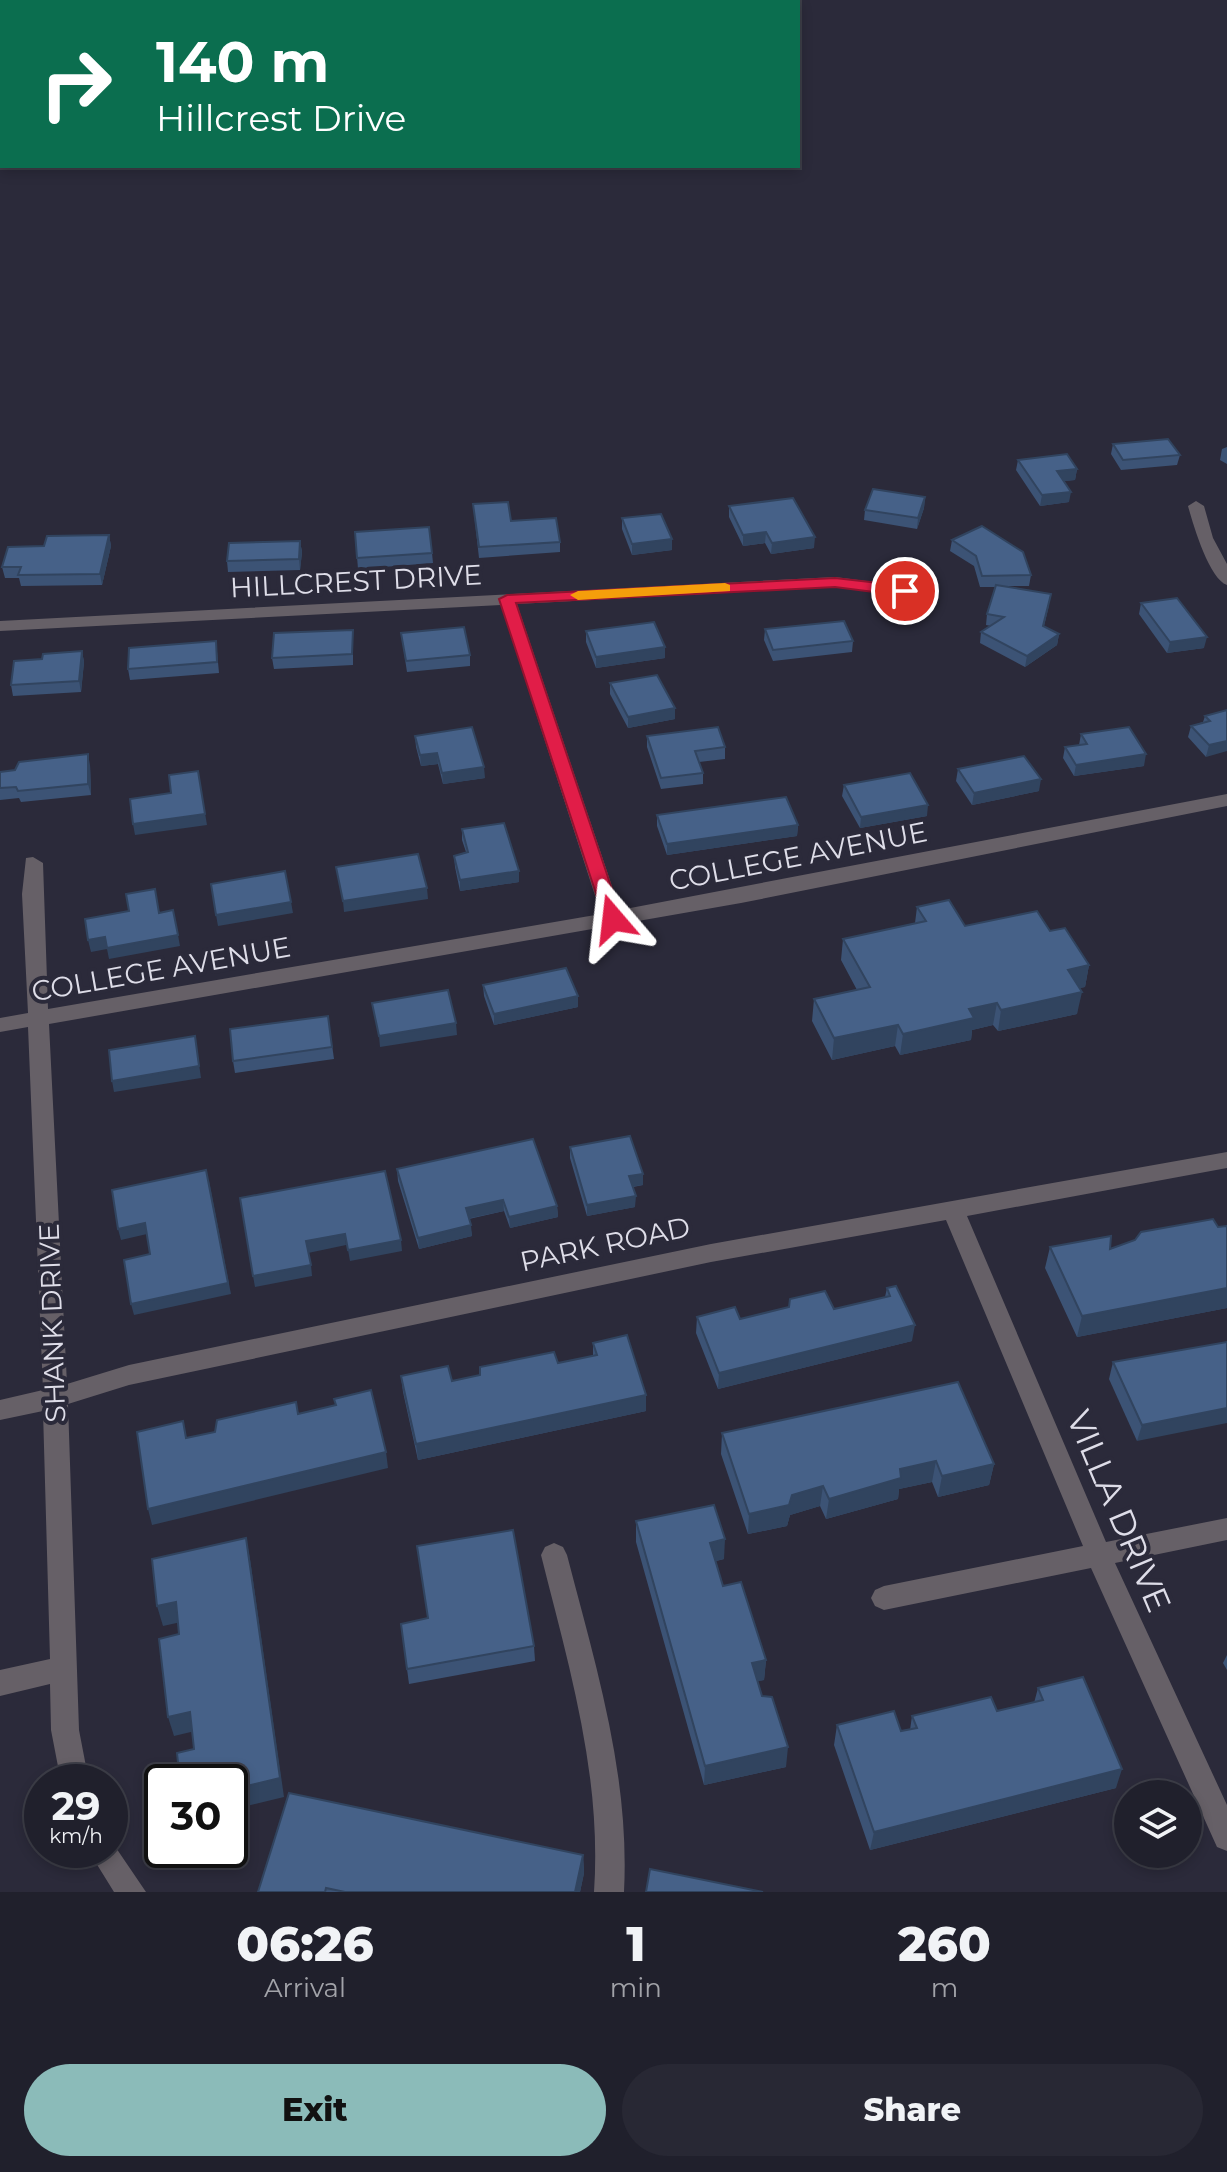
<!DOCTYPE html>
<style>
body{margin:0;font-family:Montserrat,sans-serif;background:#282834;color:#f1f3f6;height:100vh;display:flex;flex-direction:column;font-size:30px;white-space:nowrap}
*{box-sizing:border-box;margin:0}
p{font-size:26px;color:#a2a3a9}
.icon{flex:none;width:44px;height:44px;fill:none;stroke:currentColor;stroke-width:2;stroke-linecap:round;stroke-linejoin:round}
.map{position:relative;height:1892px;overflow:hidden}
.details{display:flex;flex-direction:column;background:#20202c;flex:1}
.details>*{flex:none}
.guide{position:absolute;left:0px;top:0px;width:800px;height:168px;box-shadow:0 4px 12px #0003,0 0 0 2px #3d3e48;background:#0b6e4f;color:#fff;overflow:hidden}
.tools{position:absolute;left:1114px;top:1780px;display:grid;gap:16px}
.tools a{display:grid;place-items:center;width:88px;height:88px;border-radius:50%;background:#20202c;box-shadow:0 4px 12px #0003,0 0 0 2px #3d3e48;font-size:40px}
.speed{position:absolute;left:24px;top:1764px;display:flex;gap:16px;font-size:40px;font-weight:700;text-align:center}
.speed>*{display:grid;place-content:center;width:104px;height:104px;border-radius:50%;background:#20202c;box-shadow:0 4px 12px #0003,0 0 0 2px #3d3e48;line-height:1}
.speed small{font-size:20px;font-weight:400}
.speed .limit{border:4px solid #111;border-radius:12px;background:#fff;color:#111}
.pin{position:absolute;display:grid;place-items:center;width:68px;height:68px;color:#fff;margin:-34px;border:4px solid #fff;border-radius:50%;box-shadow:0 2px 8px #0007}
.me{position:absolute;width:88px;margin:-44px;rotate:343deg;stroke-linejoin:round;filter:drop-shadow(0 0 6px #0008)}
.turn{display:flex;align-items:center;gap:28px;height:168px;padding:0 24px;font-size:36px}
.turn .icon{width:104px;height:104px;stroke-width:2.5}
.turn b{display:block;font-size:56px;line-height:68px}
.eta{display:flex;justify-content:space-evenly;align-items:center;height:136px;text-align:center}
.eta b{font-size:48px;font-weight:800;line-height:56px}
.button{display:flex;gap:16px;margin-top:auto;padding:16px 24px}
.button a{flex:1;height:92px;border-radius:48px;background:#8bbbb9;color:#111;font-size:32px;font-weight:800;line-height:92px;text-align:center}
.button a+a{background:#282834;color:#f1f3f6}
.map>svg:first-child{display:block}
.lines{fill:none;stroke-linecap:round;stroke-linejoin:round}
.minor{fill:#666067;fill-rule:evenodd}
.wall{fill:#3c5375}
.shaded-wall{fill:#31445f}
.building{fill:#466188;stroke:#31445f;stroke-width:2}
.route{fill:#e11d48;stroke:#92132f;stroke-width:2}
.slow{fill:#f59e0b}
.labels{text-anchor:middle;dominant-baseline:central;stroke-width:8;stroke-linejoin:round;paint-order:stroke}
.street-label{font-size:28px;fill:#dedde8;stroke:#2b2a3a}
.near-street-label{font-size:34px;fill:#dedde8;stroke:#2b2a3a}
</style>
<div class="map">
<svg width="1227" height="1892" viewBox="0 0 1227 1892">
<rect width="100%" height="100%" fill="#2b2a3a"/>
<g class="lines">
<!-- minor -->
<g class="minor">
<path d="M1196,501L1204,506L1213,538L1227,564V585C1209,579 1193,524 1188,506Z"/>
<polygon points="835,577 905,586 913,591 905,596 835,587 517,604 620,910 1227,794 1227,806 741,903 49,1024 67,1384 129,1365 711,1244 1227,1152 1227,1168 967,1216 1106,1542 1227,1518 1227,1540 1115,1563 1227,1805 1227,1851 1217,1847 1091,1568 884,1610 875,1606 871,1598 875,1590 884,1586 1083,1546 946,1220 711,1262 129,1385 68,1404 79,1730 89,1782 61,1782 51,1730 50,1684 0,1696 0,1670 50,1659 43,1411 0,1420 0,1400 43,1390 28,1027 0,1032 0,1018 28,1013 22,894 26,858 33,857 43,863 48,1009 601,914 501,605 0,631 0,621"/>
<path d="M554,1543L563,1547L567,1555C596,1667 630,1775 624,1892H594C602,1775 569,1667 541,1555L545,1547Z"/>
<polygon points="110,1839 146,1892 114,1892 88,1850 110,1850"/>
</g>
</g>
<!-- wall -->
<g class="wall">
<polygon points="1113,444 1180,455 1177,465 1121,470 1111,454"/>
<polygon points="1227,447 1227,464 1220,460 1222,449"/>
<polygon points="1018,460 1077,469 1075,480 1063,481 1069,502 1040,506 1016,470"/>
<polygon points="925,497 924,508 917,529 864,520 865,510"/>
<polygon points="473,504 560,542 560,552 479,558"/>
<polygon points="729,506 814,548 771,554 765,543 743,546 729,517"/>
<polygon points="622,518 672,550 632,555 622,529"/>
<polygon points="355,532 432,553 433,563 358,569"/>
<polygon points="109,535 111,546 102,585 21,586 19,578 5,578 2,567 44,546"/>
<polygon points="952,540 1031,575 1029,586 1003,586 1049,605 1044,626 1059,634 1057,645 1025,667 980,643 981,632 991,626 986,625 987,614 995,587 980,587 974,566 950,551"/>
<polygon points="300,541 302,552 300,570 228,572 227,561"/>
<polygon points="1141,603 1204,648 1167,653 1139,614"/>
<polygon points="765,629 853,641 852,652 773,661 764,640"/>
<polygon points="353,630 353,665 274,669 272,658"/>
<polygon points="586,631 665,647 665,658 596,668 586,642"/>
<polygon points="401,633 470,655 470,666 407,672"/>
<polygon points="216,641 219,673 130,680 128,669"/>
<polygon points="82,651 84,662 81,692 13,696 11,685 42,659"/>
<polygon points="610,683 675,708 675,719 628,728 610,694"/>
<polygon points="1227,710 1206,757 1188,737 1191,726 1203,722 1205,716"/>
<polygon points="1081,734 1144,766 1074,776 1063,758 1065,747 1079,745"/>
<polygon points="415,736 485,778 443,784 438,764 421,766 416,747"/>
<polygon points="647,736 725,747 725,759 699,762 703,773 703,784 661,789 647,747"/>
<polygon points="90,765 91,795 21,802 19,798 0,800 0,772"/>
<polygon points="958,769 1039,791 972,805 956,781"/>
<polygon points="844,785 927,816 860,828 842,796"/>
<polygon points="657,815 798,825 797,836 667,855 657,826"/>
<polygon points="462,829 519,871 519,882 460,891 455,867 454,856 466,852 462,840"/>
<polygon points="917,907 965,926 1050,931 1089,965 1085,987 1079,988 1077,1014 998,1031 993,1025 972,1030 971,1040 900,1055 895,1046 832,1060 812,1021 814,999 857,990 841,960 843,939 915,923"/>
<polygon points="483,985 578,1007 494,1025 484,996"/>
<polygon points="328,1016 334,1059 235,1073 233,1061"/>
<polygon points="570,1147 643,1185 633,1187 635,1207 587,1216 570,1158"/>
<polygon points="397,1169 557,1206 558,1217 510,1228 504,1211 469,1219 472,1236 419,1249 398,1181"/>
<polygon points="1227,1226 1227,1308 1077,1337 1045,1268 1050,1247 1110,1249"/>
<polygon points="887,1288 912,1341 718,1389 696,1333 697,1317 740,1319 834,1309 885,1297"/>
<polygon points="1227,1342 1137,1441 1109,1379 1113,1362"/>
<polygon points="593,1343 646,1411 418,1460 403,1392 401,1376 452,1381 558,1363 593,1356"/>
<polygon points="722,1433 994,1464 989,1485 938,1497 932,1482 899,1489 898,1499 826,1519 820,1506 790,1515 787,1526 748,1534 721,1454"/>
<polygon points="636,1521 724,1559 716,1561 723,1586 766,1660 764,1680 757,1681 786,1767 704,1785 636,1542"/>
<polygon points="401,1624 534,1646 535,1661 409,1684"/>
<polygon points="1227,1655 1227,1670 1223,1663"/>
<polygon points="1038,1688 1116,1788 870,1850 834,1745 837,1725 901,1731 910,1730 912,1716 997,1711 1034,1703"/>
<polygon points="583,1855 584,1873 580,1892 258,1892"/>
</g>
<!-- shaded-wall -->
<g class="shaded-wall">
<polygon points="1077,469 1075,480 1055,482 1057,471"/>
<polygon points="1071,492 1069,502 1040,506 1042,495"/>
<polygon points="925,497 924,508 917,529 918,518"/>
<polygon points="766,532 765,543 743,546 743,535"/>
<polygon points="109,535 111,546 102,585 100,574"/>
<polygon points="815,537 814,548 771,554 772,543"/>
<polygon points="672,539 672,550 632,555 632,544"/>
<polygon points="300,541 302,552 300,570 299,559"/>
<polygon points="1059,634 1057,645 1025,667 1027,656"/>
<polygon points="1207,637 1204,648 1167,653 1170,642"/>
<polygon points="665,647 665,658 596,668 596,657"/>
<polygon points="82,651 84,662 81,692 79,681"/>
<polygon points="675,708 675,719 628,728 628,717"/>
<polygon points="1227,741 1227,751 1206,757 1209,745"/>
<polygon points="437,753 438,764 421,766 420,755"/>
<polygon points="88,754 90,765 91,795 88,784"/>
<polygon points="1146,754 1144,766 1074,776 1076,765"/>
<polygon points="484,767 485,778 443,784 442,773"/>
<polygon points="198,771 207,825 135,835 133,824"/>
<polygon points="1041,779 1039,791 972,805 974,793"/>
<polygon points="928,805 927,816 860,828 861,817"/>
<polygon points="798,825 797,836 667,855 667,844"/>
<polygon points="519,871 519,882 460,891 460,880"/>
<polygon points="427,888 428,899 344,912 343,901"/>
<polygon points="291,902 293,913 218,926 216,915"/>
<polygon points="178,935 180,946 109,959 107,949 91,952 88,940 105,937"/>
<polygon points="1089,965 1085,987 1063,991 1068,970"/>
<polygon points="1082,992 1077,1014 998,1031 1001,1010"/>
<polygon points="578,996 578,1007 494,1025 494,1014"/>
<polygon points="997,1003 993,1025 972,1030 971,1040 900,1055 903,1034 969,1009"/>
<polygon points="456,1023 457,1035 380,1047 379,1036"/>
<polygon points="898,1025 895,1046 832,1060 834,1038"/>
<polygon points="195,1036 201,1078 114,1092 112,1081"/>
<polygon points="643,1174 643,1185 629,1187 629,1176"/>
<polygon points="209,1181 231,1294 134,1315 131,1304"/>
<polygon points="636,1196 635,1207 587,1216 587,1205"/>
<polygon points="503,1200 504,1211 466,1219 466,1208"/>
<polygon points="557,1206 558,1217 510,1228 509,1217"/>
<polygon points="145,1223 147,1234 121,1240 118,1229"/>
<polygon points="471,1225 472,1236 419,1249 418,1238"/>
<polygon points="345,1234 346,1245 308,1253 306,1241"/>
<polygon points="401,1240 402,1251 350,1261 348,1250"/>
<polygon points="311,1265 312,1276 255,1287 253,1276"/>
<polygon points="1227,1288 1227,1308 1077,1337 1082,1316"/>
<polygon points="915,1325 912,1341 718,1389 719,1373"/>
<polygon points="646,1395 646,1411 418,1460 416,1444"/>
<polygon points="1227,1408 1227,1423 1137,1441 1142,1425"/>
<polygon points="386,1452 388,1468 152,1525 148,1509"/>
<polygon points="936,1461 932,1482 899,1489 898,1499 826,1519 829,1499 900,1469"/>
<polygon points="994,1464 989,1485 938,1497 942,1476"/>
<polygon points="823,1486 820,1506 790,1515 787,1526 748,1534 749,1514 792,1495"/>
<polygon points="246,1538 250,1559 284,1797 230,1810 230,1790"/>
<polygon points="725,1539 724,1559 708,1563 710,1543"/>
<polygon points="176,1602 181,1622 163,1626 157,1606"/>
<polygon points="766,1660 764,1680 750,1683 752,1663"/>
<polygon points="190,1712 195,1731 174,1736 168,1717"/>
<polygon points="788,1747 786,1767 704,1785 705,1766"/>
<polygon points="1122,1769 1116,1788 870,1850 874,1832"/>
<polygon points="211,1776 213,1782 186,1782"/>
<polygon points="583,1855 584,1873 580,1892 575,1892"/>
</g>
<!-- building -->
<g class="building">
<polygon points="1168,439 1180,455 1123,460 1113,444"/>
<polygon points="1067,454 1077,469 1057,471 1071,492 1042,495 1018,460"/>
<polygon points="873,489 925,497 918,518 865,510"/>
<polygon points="793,498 815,537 772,543 766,532 743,535 729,506"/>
<polygon points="508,502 511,521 556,518 560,542 479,547 473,504"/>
<polygon points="661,514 672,539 632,544 622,518"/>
<polygon points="982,526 1023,552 1031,575 982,576 976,556 952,540"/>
<polygon points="429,527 432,553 357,558 355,532"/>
<polygon points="109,535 100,574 18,575 21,567 2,567 8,547 44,546 47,536"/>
<polygon points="300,541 299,559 227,561 229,543"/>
<polygon points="996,585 1051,594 1043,626 1059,634 1027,656 981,632 1004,617 987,614"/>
<polygon points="1177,598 1207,637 1170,642 1141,603"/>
<polygon points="844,621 853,641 773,650 765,629"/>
<polygon points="654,622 665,647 596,657 586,631"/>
<polygon points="464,627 470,655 406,661 401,633"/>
<polygon points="353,630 352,654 272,658 274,633"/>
<polygon points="216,641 217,662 128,669 129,648"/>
<polygon points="82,651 79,681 11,685 14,661 42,659 43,654"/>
<polygon points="657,675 675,708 628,717 610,683"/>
<polygon points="1227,710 1227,741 1209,745 1191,726 1210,721 1205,716"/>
<polygon points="472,727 484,767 442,773 437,753 420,755 415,736"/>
<polygon points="718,727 725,747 695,751 703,773 661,778 647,736"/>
<polygon points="1129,727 1146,754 1076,765 1065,747 1087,744 1081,734"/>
<polygon points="88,754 88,784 18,791 16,787 0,788 0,772 15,770 19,762"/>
<polygon points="1024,756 1041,779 974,793 958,769"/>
<polygon points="198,771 205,814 133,824 130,799 171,793 169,775"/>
<polygon points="910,773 928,805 861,817 844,785"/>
<polygon points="786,797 798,825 667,844 657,815"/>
<polygon points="504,823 519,871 460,880 454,856 468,852 462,829"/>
<polygon points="418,854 427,888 343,901 336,867"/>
<polygon points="285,871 291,902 216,915 211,884"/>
<polygon points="155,889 159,913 173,910 178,935 107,948 105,937 88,940 85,919 129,911 126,894"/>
<polygon points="949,900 965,926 1037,911 1050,931 1065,928 1089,965 1068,970 1082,992 1001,1010 997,1003 969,1009 974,1018 903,1034 898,1025 834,1038 814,999 870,987 843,939 926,921 917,907"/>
<polygon points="566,968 578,996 494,1014 483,985"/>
<polygon points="448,990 456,1023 379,1036 372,1003"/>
<polygon points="328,1016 332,1047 233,1061 230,1029"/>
<polygon points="195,1036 199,1066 112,1081 109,1050"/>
<polygon points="630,1136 643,1174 629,1176 636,1196 587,1205 570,1147"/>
<polygon points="533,1139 557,1206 509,1217 503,1200 466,1208 471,1225 418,1238 397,1169"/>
<polygon points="206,1170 228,1283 131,1304 124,1260 150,1254 145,1223 118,1229 112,1190"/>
<polygon points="385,1171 401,1240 348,1250 345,1234 306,1241 311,1265 253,1276 240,1198"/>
<polygon points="1213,1219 1218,1227 1227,1226 1227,1288 1082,1316 1050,1247 1111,1236 1110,1249 1135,1240 1141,1232"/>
<polygon points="896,1286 915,1325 719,1373 697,1317 735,1307 740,1319 789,1307 790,1299 825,1291 834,1309 890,1296 887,1288"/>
<polygon points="627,1335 646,1395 416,1444 401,1376 448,1366 452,1381 480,1375 480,1367 554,1352 558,1363 597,1355 593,1343"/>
<polygon points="1227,1342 1227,1408 1142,1425 1113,1362"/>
<polygon points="958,1382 994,1464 942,1476 936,1461 900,1469 901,1478 829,1499 823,1486 792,1495 789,1505 749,1514 722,1433"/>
<polygon points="371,1390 386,1452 148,1509 137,1432 183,1421 186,1438 215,1432 217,1420 296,1402 298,1414 336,1405 334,1399"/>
<polygon points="714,1505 725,1539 710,1543 723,1586 741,1582 766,1660 752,1663 762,1696 772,1697 788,1747 705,1766 636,1521"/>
<polygon points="513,1530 534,1646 407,1669 401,1624 428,1618 417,1546"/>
<polygon points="246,1538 280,1778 230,1790 230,1782 212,1782 211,1776 186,1782 180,1782 177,1753 194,1749 190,1712 168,1717 159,1639 179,1634 176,1602 157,1606 152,1559"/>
<polygon points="1083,1677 1122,1769 874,1832 837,1725 894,1711 901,1731 917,1728 912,1716 991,1697 997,1711 1043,1700 1038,1688"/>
<polygon points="289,1793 583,1855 575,1892 345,1892 326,1888 325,1892 258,1892"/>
<polygon points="650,1869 763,1892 646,1892"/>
</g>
<!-- route -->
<polygon class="route" points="835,578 905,586 913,591 905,596 835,587 516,603 622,919 613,925 606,924 499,599 507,595"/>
<!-- slow -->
<polygon class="slow" points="725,583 730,585 730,591 578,600 570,595 578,591"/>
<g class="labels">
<!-- street labels -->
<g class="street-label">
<text transform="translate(356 581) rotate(-3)">HILLCREST DRIVE</text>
<text transform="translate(798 856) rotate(-11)">COLLEGE AVENUE</text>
<text transform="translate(161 969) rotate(-10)">COLLEGE AVENUE</text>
<text transform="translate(605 1244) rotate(-12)">PARK ROAD</text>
<text transform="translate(52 1323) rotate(-92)">SHANK DRIVE</text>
</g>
<!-- near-street labels -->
<g class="near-street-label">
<text transform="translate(1119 1511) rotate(67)">VILLA DRIVE</text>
</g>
</g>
</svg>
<div class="tools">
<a><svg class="icon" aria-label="layers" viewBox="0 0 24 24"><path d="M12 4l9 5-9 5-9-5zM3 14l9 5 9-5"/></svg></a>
</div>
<div class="speed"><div>29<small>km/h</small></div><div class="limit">30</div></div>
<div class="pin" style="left:905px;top:591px;background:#d93025"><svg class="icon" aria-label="arrive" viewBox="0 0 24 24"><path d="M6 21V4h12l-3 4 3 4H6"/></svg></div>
<svg class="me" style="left:613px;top:919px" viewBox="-20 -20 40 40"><path d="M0-17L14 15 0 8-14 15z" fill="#e11d48" stroke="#fff" stroke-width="4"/></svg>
<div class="guide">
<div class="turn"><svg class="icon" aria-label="right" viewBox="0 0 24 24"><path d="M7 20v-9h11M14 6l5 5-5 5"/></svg><div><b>140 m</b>Hillcrest Drive</div></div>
</div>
</div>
<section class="details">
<div class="eta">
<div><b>06:26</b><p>Arrival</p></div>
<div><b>1</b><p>min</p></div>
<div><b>260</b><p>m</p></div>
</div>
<div class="button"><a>Exit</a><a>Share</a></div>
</section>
